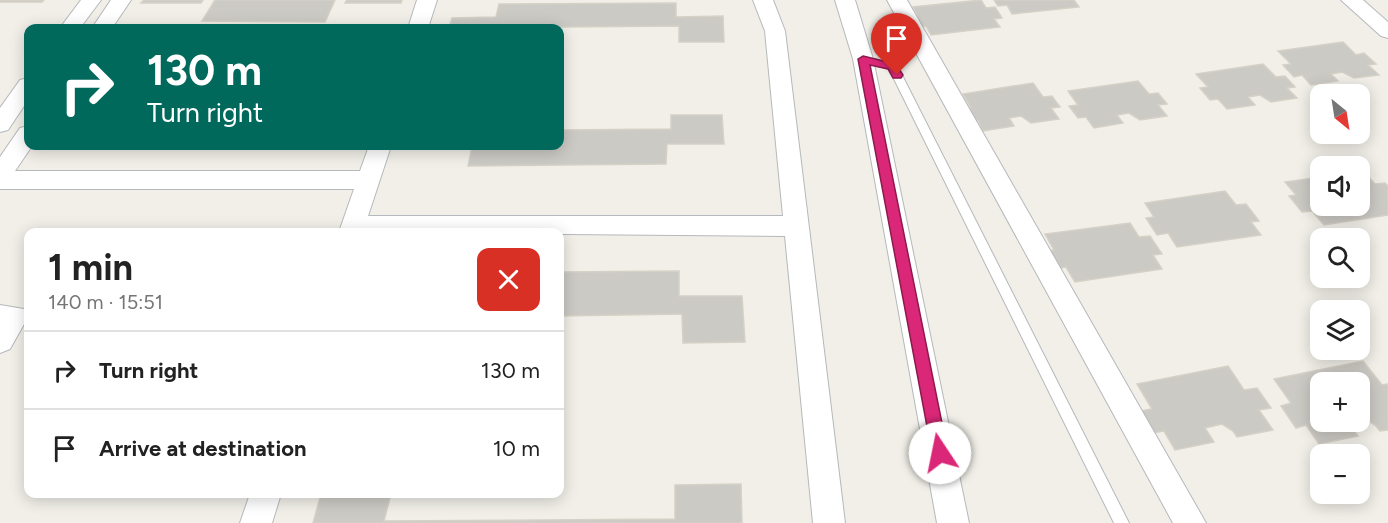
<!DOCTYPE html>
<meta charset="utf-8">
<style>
body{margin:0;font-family:Figtree,sans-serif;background:#f2f2f2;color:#222;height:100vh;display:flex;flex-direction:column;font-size:22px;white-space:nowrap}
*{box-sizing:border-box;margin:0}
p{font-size:20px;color:#767676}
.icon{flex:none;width:33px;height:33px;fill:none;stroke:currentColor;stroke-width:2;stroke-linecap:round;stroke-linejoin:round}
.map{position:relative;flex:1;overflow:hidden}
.panel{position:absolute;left:24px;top:228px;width:540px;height:270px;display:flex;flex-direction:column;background:#fff;border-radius:12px;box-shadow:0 3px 15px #0003}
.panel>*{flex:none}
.banner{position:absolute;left:24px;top:24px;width:540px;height:126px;border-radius:12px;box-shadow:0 3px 15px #0003;background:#00695c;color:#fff;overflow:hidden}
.needle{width:39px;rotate:150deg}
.fabs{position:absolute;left:1310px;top:84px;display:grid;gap:12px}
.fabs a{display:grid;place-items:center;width:60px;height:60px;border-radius:12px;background:#fff;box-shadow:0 3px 15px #0003;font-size:30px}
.pin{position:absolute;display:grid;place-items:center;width:51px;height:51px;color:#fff;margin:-62px -26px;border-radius:50% 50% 50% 0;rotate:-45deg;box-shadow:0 0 6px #0007}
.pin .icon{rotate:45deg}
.me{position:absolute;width:66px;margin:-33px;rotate:349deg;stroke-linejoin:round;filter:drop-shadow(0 0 4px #0008)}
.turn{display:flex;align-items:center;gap:21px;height:126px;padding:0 24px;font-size:27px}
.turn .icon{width:78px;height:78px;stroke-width:2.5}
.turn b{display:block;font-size:42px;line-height:51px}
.round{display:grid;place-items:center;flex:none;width:63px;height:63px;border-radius:12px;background:#f2f2f2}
.headline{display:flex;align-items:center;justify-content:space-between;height:102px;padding:0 24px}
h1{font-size:36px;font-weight:700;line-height:45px}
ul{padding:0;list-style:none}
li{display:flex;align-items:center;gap:18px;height:78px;padding:0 24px;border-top:2px solid #e0e0e0}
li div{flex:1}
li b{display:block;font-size:22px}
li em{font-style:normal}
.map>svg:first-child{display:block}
.building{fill:#cccac5;stroke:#d6d1c6;stroke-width:1.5}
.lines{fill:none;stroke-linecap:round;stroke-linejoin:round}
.service-casing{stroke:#b5b8bc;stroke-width:2}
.minor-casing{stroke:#b5b8bc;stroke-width:2}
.service{fill:#fff;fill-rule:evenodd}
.minor{fill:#fff;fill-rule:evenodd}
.route{fill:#db2777;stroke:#8e194d;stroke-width:1.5}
</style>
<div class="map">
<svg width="1388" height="523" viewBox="0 0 1388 523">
<rect width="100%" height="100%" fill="#f1efe8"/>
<!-- building -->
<g class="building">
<polygon points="0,0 44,0 42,2 0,2"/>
<polygon points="144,0 203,0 201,3 141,3"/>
<polygon points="215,0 335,0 325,22 202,21"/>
<polygon points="347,0 402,0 401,3 345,3"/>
<polygon points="981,0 986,8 995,7 1002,18 994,19 1000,27 931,35 926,26 918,27 912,16 918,16 913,7"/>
<polygon points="994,0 1074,0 1079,7 1012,14 1007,5 998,6"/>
<polygon points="676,3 676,17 723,16 724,42 679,42 679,26 449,28 452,18 496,17 499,4"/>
<polygon points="1343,42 1356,55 1364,53 1376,64 1368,65 1379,75 1354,78 1342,72 1331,74 1338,81 1311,85 1302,75 1294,77 1283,65 1291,64 1278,51"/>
<polygon points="1263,64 1276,77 1285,76 1295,87 1287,88 1297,98 1271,102 1260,95 1248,97 1255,105 1227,109 1218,99 1210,100 1200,88 1208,87 1196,74"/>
<polygon points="1138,81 1149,94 1158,93 1167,104 1158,105 1167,116 1140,120 1129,113 1117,115 1123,123 1094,128 1086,117 1078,118 1069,106 1078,105 1068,91"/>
<polygon points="1033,83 1043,97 1052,96 1060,107 1051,108 1059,119 1031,123 1021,116 1009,118 1014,126 983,131 978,120 969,121 962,109 971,108 963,94"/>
<polygon points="671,115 722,115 724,144 667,144 666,164 468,166 472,147 416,148 417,146 560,146 560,130 671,129"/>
<polygon points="1363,171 1375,184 1385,183 1388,186 1388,215 1324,225 1312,211 1302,212 1289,196 1296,195 1285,182 1320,177 1320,206 1359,206 1359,172"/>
<polygon points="1225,191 1236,205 1246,204 1259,221 1251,222 1261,235 1177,247 1168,233 1157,235 1146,218 1154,217 1145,203"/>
<polygon points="1130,223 1139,237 1150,236 1162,254 1153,255 1162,269 1075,282 1066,267 1055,269 1045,251 1054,250 1045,234"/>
<polygon points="679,271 679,296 742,296 745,342 683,343 682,314 560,316 560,272"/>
<polygon points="1363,361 1382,385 1388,384 1388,430 1380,431 1375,425 1363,418 1359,419 1359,382 1320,382 1320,422 1348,422 1358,436 1319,444 1306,425 1296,428 1281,406 1291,403 1274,379"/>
<polygon points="1228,366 1244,390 1257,388 1271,408 1259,410 1273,430 1237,437 1233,431 1222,424 1205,428 1214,442 1175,450 1164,431 1153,433 1140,411 1152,409 1137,384"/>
<polygon points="741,484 742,523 313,523 321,494 391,494 384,521 675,519 675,485"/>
</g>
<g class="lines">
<!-- service casing -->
<g class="service-casing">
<polygon id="service" points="863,56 895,65 902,75 1129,523 1114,523 892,75 889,69 860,61 860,57"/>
</g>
<!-- minor casing -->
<g class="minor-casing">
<g id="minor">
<polygon points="81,0 101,0 80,28 60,28"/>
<polygon points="111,0 131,0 112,28 92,28"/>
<polygon points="417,0 437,0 428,28 408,28"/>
<polygon points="753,0 773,0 785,31 845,523 813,523 785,236 339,232 354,189 0,189 0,157 20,128 28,126 28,146 32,146 15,171 360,171 369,146 391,146 368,216 783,216 765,31"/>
<polygon points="835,0 855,0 873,59 969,523 937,523 853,59"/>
<polygon points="887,0 907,0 1206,523 1173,523"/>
<polygon points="1341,0 1363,0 1388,22 1388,38 1381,36"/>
<polygon points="28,78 28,100 8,130 0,132 0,108 20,80"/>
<polygon points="0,305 24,309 28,317 10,349 0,353"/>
<polygon points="250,494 281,494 272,523 240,523"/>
</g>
</g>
<!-- service -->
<use href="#service" class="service"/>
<!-- minor -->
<use href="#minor" class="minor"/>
</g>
<!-- route -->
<polygon class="route" points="863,56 896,64 903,75 901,78 893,78 888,69 870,65 948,453 945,459 940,461 934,459 932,453 858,59"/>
</svg>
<div class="fabs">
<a><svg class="needle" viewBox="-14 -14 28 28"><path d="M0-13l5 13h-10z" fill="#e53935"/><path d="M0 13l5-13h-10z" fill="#767676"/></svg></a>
<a><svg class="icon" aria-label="sound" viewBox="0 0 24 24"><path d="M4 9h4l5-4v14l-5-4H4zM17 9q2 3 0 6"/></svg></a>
<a><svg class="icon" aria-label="search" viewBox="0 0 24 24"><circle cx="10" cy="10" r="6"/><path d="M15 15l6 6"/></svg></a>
<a><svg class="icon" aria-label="layers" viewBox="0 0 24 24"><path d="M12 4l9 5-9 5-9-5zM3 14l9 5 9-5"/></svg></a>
<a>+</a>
<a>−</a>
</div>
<div class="pin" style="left:897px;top:75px;background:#d93025"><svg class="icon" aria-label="arrive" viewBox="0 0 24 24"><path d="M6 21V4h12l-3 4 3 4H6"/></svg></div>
<svg class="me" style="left:940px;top:453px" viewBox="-20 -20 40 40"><circle r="19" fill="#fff"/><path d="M0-13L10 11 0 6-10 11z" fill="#db2777"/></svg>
<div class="banner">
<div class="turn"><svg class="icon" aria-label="right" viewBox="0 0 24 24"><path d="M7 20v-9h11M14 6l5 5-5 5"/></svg><div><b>130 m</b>Turn right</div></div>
</div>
<section class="panel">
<div class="headline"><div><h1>1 min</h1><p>140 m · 15:51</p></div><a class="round" style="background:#d93025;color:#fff"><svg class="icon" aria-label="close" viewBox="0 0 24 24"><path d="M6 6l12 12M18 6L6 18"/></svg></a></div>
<ul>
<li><svg class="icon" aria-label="right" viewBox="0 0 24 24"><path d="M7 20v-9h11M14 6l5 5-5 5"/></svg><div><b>Turn right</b></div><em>130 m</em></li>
<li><svg class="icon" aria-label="arrive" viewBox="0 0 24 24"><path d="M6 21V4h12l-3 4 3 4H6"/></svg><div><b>Arrive at destination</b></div><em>10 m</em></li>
</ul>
</section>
</div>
